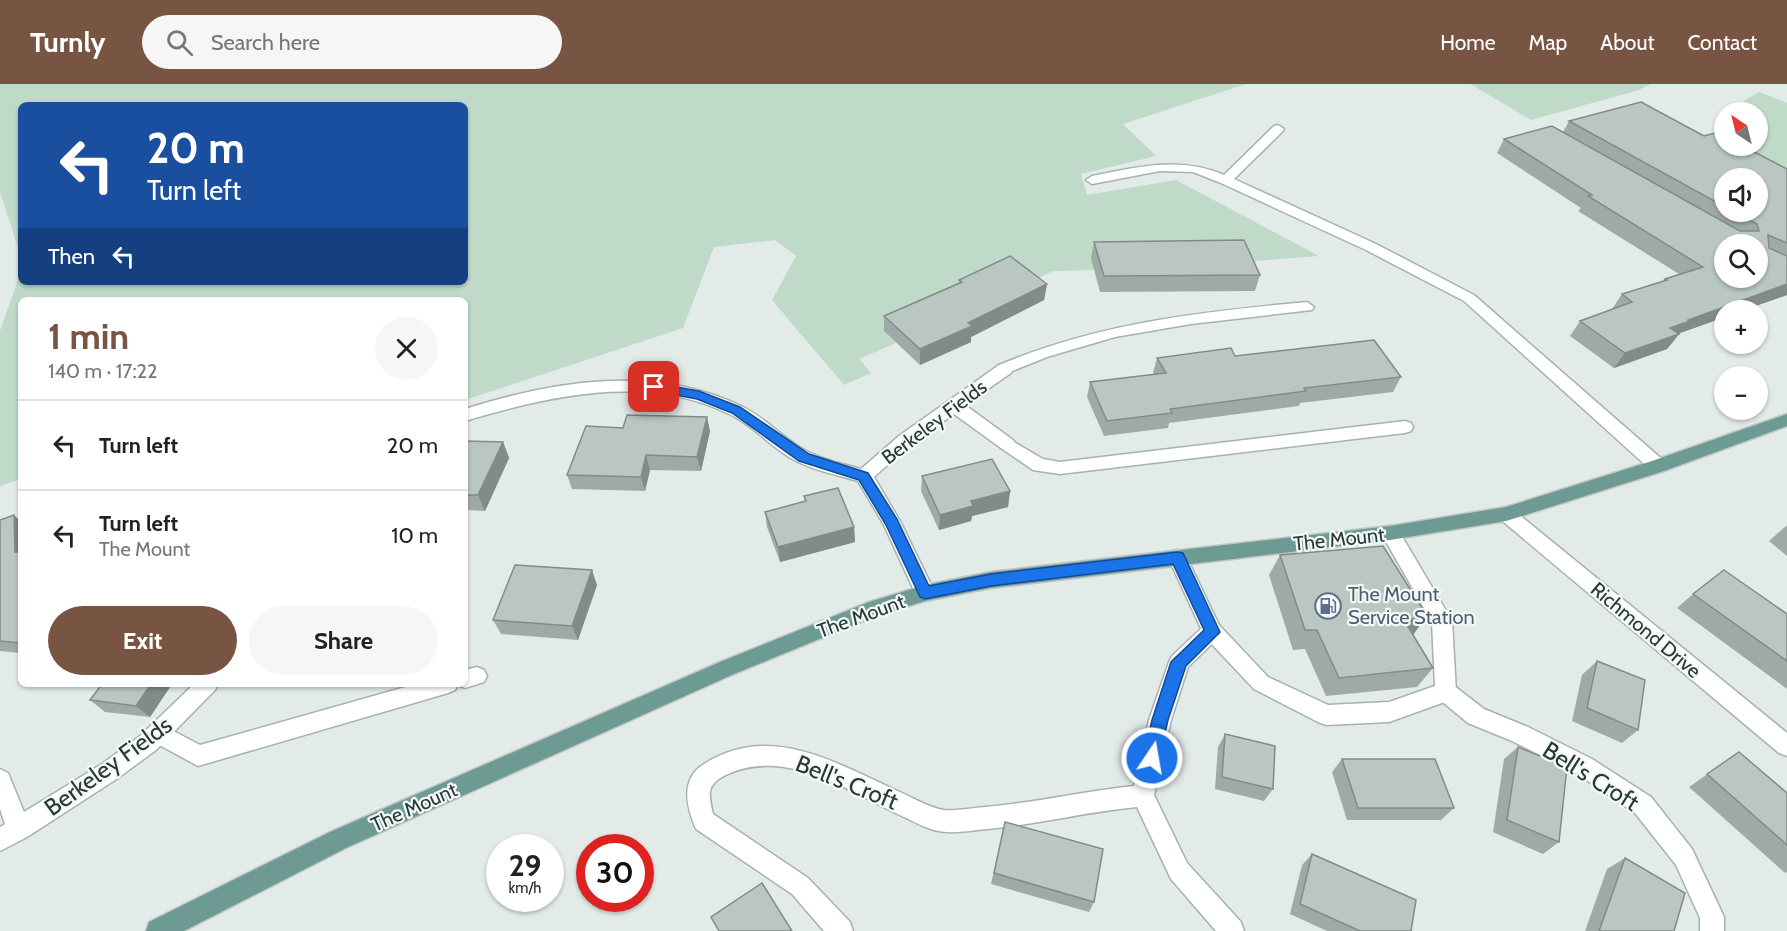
<!DOCTYPE html>
<meta charset="utf-8">
<style>
body{margin:0;font-family:Cabin,sans-serif;background:#f6f6f6;color:#222;height:100vh;display:flex;flex-direction:column;font-size:22px;white-space:nowrap}
*{box-sizing:border-box;margin:0}
p{font-size:20px;color:#767676}
.icon{flex:none;width:33px;height:33px;fill:none;stroke:currentColor;stroke-width:2;stroke-linecap:round;stroke-linejoin:round}
.map{position:relative;flex:1;overflow:hidden}
.panel{position:absolute;left:18px;top:213px;width:450px;height:390px;display:flex;flex-direction:column;background:#fff;border-radius:9px;box-shadow:0 2px 4px #0004}
.panel>*{flex:none}
.guide{position:absolute;left:18px;top:18px;width:450px;height:183px;border-radius:9px;box-shadow:0 2px 4px #0004;background:#1a4fa0;color:#fff;overflow:hidden}
.needle{width:39px;rotate:325deg}
.tools{position:absolute;left:1714px;top:18px;display:grid;gap:12px}
.tools a{display:grid;place-items:center;width:54px;height:54px;border-radius:50%;background:#fff;box-shadow:0 2px 4px #0004;font-size:30px}
.speed{position:absolute;left:486px;top:750px;display:flex;gap:12px;font-size:30px;font-weight:700;text-align:center}
.speed>*{display:grid;place-content:center;width:78px;height:78px;border-radius:50%;background:#fff;box-shadow:0 2px 4px #0004;line-height:1}
.speed small{font-size:15px;font-weight:400}
.speed .limit{border:9px solid #d22;background:#fff;color:#111}
.pin{position:absolute;display:grid;place-items:center;width:51px;height:51px;color:#fff;margin:-26px;border-radius:12px;box-shadow:0 3px 9px #0006}
.me{position:absolute;width:66px;margin:-33px;rotate:12deg;stroke-linejoin:round;filter:drop-shadow(0 0 4px #0008)}
.turn{display:flex;align-items:center;gap:21px;height:126px;padding:0 30px;font-size:27px}
.turn .icon{width:78px;height:78px;stroke-width:2.5}
.turn b{display:block;font-size:42px;line-height:51px}
.then{display:flex;align-items:center;height:57px;padding:0 30px;background:#0003;gap:12px;font-size:22px}
.round{display:grid;place-items:center;flex:none;width:63px;height:63px;border-radius:32px;background:#f6f6f6}
.summary{display:flex;align-items:center;justify-content:space-between;height:102px;padding:0 30px}
h1{font-size:36px;font-weight:800;line-height:45px;color:#785543}
.action{display:flex;gap:12px;margin-top:auto;padding:12px 30px}
.action a{flex:1;height:69px;border-radius:36px;background:#785543;color:#fff;font-size:24px;font-weight:800;line-height:69px;text-align:center}
.action a+a{background:#f6f6f6;color:#222}
ul{padding:0;list-style:none}
li{display:flex;align-items:center;gap:18px;height:90px;padding:0 30px;border-top:2px solid #e0e0e0}
li div{flex:1}
li b{display:block;font-size:22px}
li em{font-style:normal}
header{display:flex;align-items:center;gap:36px;box-sizing:border-box;height:84px;padding:0 30px;background:#785543;color:#fff}
header strong{font-size:28px}
nav{display:flex;gap:33px;margin-inline-start:auto;font-size:21px}
.search{width:420px;height:54px;background:#f6f6f6;display:flex;align-items:center;gap:15px;box-sizing:border-box;padding:0 21px;border-radius:33px;color:#767676;font-size:22px}
.map>svg:first-child{display:block}
.green{fill:#bfdac8}
.lines{fill:none;stroke-linecap:round;stroke-linejoin:round}
.service-casing{stroke:#a6b2af;stroke-width:3}
.minor-casing{stroke:#a6b2af;stroke-width:3}
.primary-casing{stroke:#c2c8c7;stroke-width:3}
.service{fill:#fff;fill-rule:evenodd}
.minor{fill:#fff;fill-rule:evenodd}
.primary{fill:#6d9b93;fill-rule:evenodd}
.wall{fill:#9faaa7;fill-rule:evenodd}
.shaded-wall{fill:#828b88}
.building{fill:#b9c6c2;stroke:#828b88;stroke-width:1.5;fill-rule:evenodd}
.route{fill:#1a73e8;stroke:#114b97;stroke-width:1.5}
.labels{text-anchor:middle;dominant-baseline:central;stroke-width:4.5;stroke-linejoin:round;paint-order:stroke}
.street-label{font-size:20px;fill:#253a37;stroke:#f4f8f6}
.service-label{font-size:20px;fill:#4e5e75;stroke:#f4f8f6;text-anchor:start}
.near-street-label{font-size:24px;fill:#253a37;stroke:#f4f8f6}
</style>
<header>
<strong>Turnly</strong>
<div class="search"><svg class="icon" aria-label="search" viewBox="0 0 24 24"><circle cx="10" cy="10" r="6"/><path d="M15 15l6 6"/></svg>Search here</div>
<nav><a>Home</a><a>Map</a><a>About</a><a>Contact</a></nav>
</header>
<div class="map">
<svg width="1787" height="847" viewBox="0 0 1787 847">
<rect width="100%" height="100%" fill="#e3ebe8"/>
<!-- green -->
<g class="green">
<polygon points="0,0 1246,0 1123,40 1156,72 1081,90 1087,111 1176,96 1319,172 1242,178 1092,174 1095,186 1054,187 1024,200 884,247 896,259 859,275 871,289 844,301 772,216 796,172 775,156 714,163 683,244 465,316 465,216 21,216 21,395 0,402 0,247 21,187 21,198 465,198 465,21 21,21 21,173 0,108"/>
<polygon points="1470,0 1651,0 1639,6 1531,36"/>
<polygon points="1759,8 1787,19 1787,119 1758,94 1707,75 1747,62 1758,62 1758,58 1766,55 1758,51 1758,28 1725,28 1740,23 1742,18"/>
</g>
<g class="lines">
<!-- service casing -->
<g class="service-casing">
<g id="service">
<path d="M1278,41L1284,45L1282,48L1234,95L1376,160L1474,211L1664,377L1667,382L1664,387L1658,388L1652,387L1464,217L1366,166L1221,99L1193,88L1160,87L1092,100L1086,96L1092,92C1137,83 1180,72 1224,91L1274,42Z"/>
<path d="M1307,218L1314,223L1312,226L1191,240L1115,253L1047,273L1005,290L999,289L997,285L999,281C1100,239 1199,228 1307,218Z"/>
<polygon points="1405,337 1411,339 1413,343 1411,347 1405,349 1060,390 1033,386 1001,364 998,360 1001,356 1007,354 1043,375 1060,378"/>
<polygon points="1390,442 1397,444 1452,537 1456,608 1453,615 1389,638 1326,641 1318,638 1254,605 1205,553 1168,473 1170,468 1177,466 1184,468 1219,541 1268,593 1328,621 1389,618 1435,602 1432,538 1381,449 1383,444"/>
<polygon points="477,583 484,586 487,592 484,598 465,604 458,601 455,606 448,609 198,682 152,657 149,650 152,643 160,640 200,661 416,600 465,600 465,586"/>
</g>
</g>
<!-- minor casing -->
<g class="minor-casing">
<g id="minor">
<path d="M1005,280L1011,281L1013,285L1011,289L965,321L1013,356L1016,360L1013,364L1007,366L1001,364L954,330L911,360L874,393L901,439L935,509L932,515L925,517L918,515L884,441L858,397C835,390 810,386 789,373C768,360 751,340 729,330C645,289 550,312 465,337V325C553,297 654,280 741,322C763,332 780,351 801,364C819,375 840,379 861,385L899,352L999,281Z"/>
<polygon points="1506,423 1512,425 1787,649 1787,672 1779,669 1500,435 1497,430 1500,425"/>
<path d="M1212,539L1219,541L1222,547L1219,553L1188,583L1171,636L1154,711L1187,779L1241,838L1244,847H1216L1171,795L1137,723C1087,728 1038,740 988,745C974,746 960,749 947,748C932,748 917,739 904,733C851,709 788,663 728,690C706,700 708,709 713,730L808,794L850,838L853,847H824L792,810L696,745C686,722 680,695 704,680C772,637 839,681 902,709C915,715 930,724 944,726C957,727 972,724 985,723C1035,719 1084,707 1134,702L1149,636L1169,578L1172,572L1205,541Z"/>
<polygon points="1446,599 1453,601 1484,625 1528,643 1592,675 1651,713 1692,765 1724,833 1724,847 1700,847 1700,834 1676,781 1635,729 1576,689 1512,657 1468,639 1439,615 1436,608 1439,601"/>
<polygon points="194,600 218,600 215,606 156,666 118,694 27,753 0,767 0,743 5,740 0,725 0,685 8,689 24,728 102,680 140,652"/>
</g>
</g>
<!-- primary casing -->
<g class="primary-casing">
<polygon id="primary" points="1787,330 1787,342 1664,387 1506,437 1390,456 991,504 925,517 873,533 734,590 346,764 184,847 146,847 149,838 330,748 720,578 869,518 925,501 991,488 1390,442 1506,423 1652,377"/>
</g>
<!-- service -->
<use href="#service" class="service"/>
<!-- minor -->
<use href="#minor" class="minor"/>
<!-- primary -->
<use href="#primary" class="primary"/>
</g>
<!-- wall -->
<g class="wall">
<path d="M1569,37L1704,52L1787,85V211L1680,249L1667,265L1614,284L1570,252L1580,237L1612,225L1622,210L1663,197L1665,195L1679,190L1578,127L1581,124L1497,69L1504,55L1563,48ZM1725,94L1758,128H1725Z"/>
<polygon points="1094,158 1260,191 1255,207 1100,208 1091,174"/>
<polygon points="959,196 1047,200 1044,216 971,253 971,258 920,281 884,247 884,232 959,199"/>
<polygon points="1235,272 1401,293 1393,308 1300,319 1299,322 1169,339 1168,344 1104,352 1087,313 1090,298 1154,290 1153,289 1157,274"/>
<polygon points="710,347 701,387 650,386 645,407 572,405 567,391"/>
<polygon points="465,357 503,358 509,374 485,427 465,426"/>
<polygon points="922,392 1010,407 1008,423 972,432 971,437 939,446 921,407"/>
<polygon points="804,412 854,443 855,458 780,478 767,443 765,428 805,418"/>
<polygon points="14,431 21,438 21,569 0,567 0,436"/>
<polygon points="1786,442 1787,442 1787,472 1769,457"/>
<polygon points="1280,471 1427,532 1413,551 1433,584 1417,603 1326,612 1305,565 1293,566 1269,491"/>
<polygon points="597,501 578,556 501,550 493,536"/>
<polygon points="1693,510 1787,530 1787,605 1677,524"/>
<polygon points="1597,577 1638,646 1622,659 1572,637 1582,591"/>
<polygon points="172,600 150,633 105,628 90,616"/>
<polygon points="1225,650 1273,705 1264,717 1215,705 1218,663"/>
<polygon points="1518,663 1559,758 1543,770 1493,748 1504,675"/>
<polygon points="1739,668 1787,709 1787,788 1785,789 1689,703"/>
<polygon points="1342,675 1454,724 1441,736 1347,736 1332,688"/>
<polygon points="1005,738 1094,818 1089,828 991,800"/>
<polygon points="1312,770 1411,847 1327,847 1290,830 1302,781"/>
<polygon points="1625,774 1674,847 1585,847 1607,785"/>
</g>
<!-- shaded-wall -->
<g class="shaded-wall">
<polygon points="1047,200 1044,216 971,253 971,258 920,281 920,265 968,239"/>
<polygon points="1787,200 1787,211 1743,226 1725,226 1725,233 1680,249 1667,265 1614,284 1625,269 1670,244 1688,236"/>
<polygon points="707,333 710,347 701,387 697,373"/>
<polygon points="503,358 509,374 485,427 478,411"/>
<polygon points="646,371 650,386 645,407 641,393"/>
<polygon points="1010,407 1008,423 972,432 971,437 939,446 940,431 971,417"/>
<polygon points="14,431 21,438 21,473 15,468"/>
<polygon points="854,443 855,458 780,478 778,463"/>
<polygon points="592,486 597,501 578,556 572,542"/>
<polygon points="1427,532 1412,552 1404,536"/>
<polygon points="151,600 172,600 150,633 136,622"/>
</g>
<!-- building -->
<g class="building">
<path d="M1641,18L1704,52L1719,48L1725,51V62H1743L1787,85V159L1768,151L1769,164L1787,172V200L1688,236L1690,237L1670,244L1679,250L1625,269L1580,237L1632,218L1622,210L1667,196L1665,195L1703,183L1588,112L1592,111L1504,55L1552,42L1740,147H1759L1757,140L1734,128H1758V94H1725V123L1569,37ZM1725,160H1758V194H1725Z"/>
<polygon points="1244,156 1260,191 1104,192 1094,158"/>
<polygon points="1010,172 1047,200 968,239 972,242 920,265 884,232 962,198 959,196"/>
<polygon points="1374,256 1401,293 1304,304 1306,307 1170,325 1172,329 1107,337 1090,298 1166,289 1157,274 1231,264 1235,272"/>
<polygon points="627,331 707,333 697,373 646,371 641,393 567,391 586,342 623,344"/>
<polygon points="465,357 503,358 478,411 465,411"/>
<polygon points="992,375 1010,407 971,417 973,422 940,431 922,392"/>
<polygon points="838,404 854,443 778,463 765,428 806,417 804,412"/>
<polygon points="14,431 15,468 21,468 21,559 0,557 0,436"/>
<polygon points="1383,462 1427,532 1404,536 1433,584 1339,594 1317,546 1305,546 1280,471"/>
<polygon points="515,481 592,486 572,542 493,536"/>
<polygon points="1724,486 1787,530 1787,577 1693,510"/>
<polygon points="1597,577 1645,596 1638,646 1587,624"/>
<polygon points="102,600 151,600 136,622 90,616"/>
<polygon points="1225,650 1275,662 1273,705 1222,693"/>
<polygon points="1518,663 1567,683 1559,758 1507,736"/>
<polygon points="1739,668 1787,709 1787,761 1707,690"/>
<polygon points="1342,675 1435,675 1454,724 1358,724"/>
<polygon points="1005,738 1103,765 1094,818 994,789"/>
<polygon points="1312,770 1416,816 1411,847 1360,847 1300,820"/>
<polygon points="1625,774 1685,809 1674,847 1599,847"/>
<polygon points="762,799 792,847 719,847 711,833"/>
</g>
<!-- route -->
<polygon class="route" points="654,299 699,307 740,323 809,370 868,389 897,435 929,502 991,490 1178,468 1183,469 1220,548 1186,582 1168,636 1158,679 1152,682 1146,679 1144,674 1152,636 1171,578 1204,546 1173,480 991,502 925,515 920,513 886,441 859,396 799,377 732,329 697,315 649,306 647,303"/>
<!-- icons -->
<defs>
<g id="fuel-ring" transform="scale(1.35)"><circle r="9.5" fill="#f4f8f6" stroke="#5c6f8a" stroke-width="1.5"/><path d="M-5.5-6h7V0h2V4h1.3V-2.5L3-4.5l.8-.8L6-3V5H2.5V1h-1V6h-7ZM-4.2-4.7v3.2H.2V-4.7Z" fill="#5c6f8a"/></g>
</defs>
<g fill-rule="evenodd">
<use href="#fuel-ring" x="1328" y="522"/>
</g>
<g class="labels">
<!-- street labels -->
<g class="street-label">
<text transform="translate(934 338) rotate(-37)">Berkeley Fields</text>
<text transform="translate(1339 455) rotate(-6)">The Mount</text>
<text transform="translate(861 532) rotate(-20)">The Mount</text>
<text transform="translate(1646 546) rotate(40)">Richmond Drive</text>
<text transform="translate(414 723) rotate(-24)">The Mount</text>
</g>
<!-- service labels -->
<g class="service-label">
<text x="1348" y="510">The Mount<tspan x="1348" dy="23">Service Station</tspan></text>
</g>
<!-- near-street labels -->
<g class="near-street-label">
<text transform="translate(108 682) rotate(-36)">Berkeley Fields</text>
<text transform="translate(1591 692) rotate(32)">Bell's Croft</text>
<text transform="translate(847 698) rotate(22)">Bell's Croft</text>
</g>
</g>
</svg>
<div class="tools">
<a><svg class="needle" viewBox="-14 -14 28 28"><path d="M0-13l5 13h-10z" fill="#e53935"/><path d="M0 13l5-13h-10z" fill="#767676"/></svg></a>
<a><svg class="icon" aria-label="sound" viewBox="0 0 24 24"><path d="M4 9h4l5-4v14l-5-4H4zM17 9q2 3 0 6"/></svg></a>
<a><svg class="icon" aria-label="search" viewBox="0 0 24 24"><circle cx="10" cy="10" r="6"/><path d="M15 15l6 6"/></svg></a>
<a>+</a>
<a>−</a>
</div>
<div class="speed"><div>29<small>km/h</small></div><div class="limit">30</div></div>
<div class="pin" style="left:654px;top:303px;background:#d93025"><svg class="icon" aria-label="arrive" viewBox="0 0 24 24"><path d="M6 21V4h12l-3 4 3 4H6"/></svg></div>
<svg class="me" style="left:1152px;top:674px" viewBox="-20 -20 40 40"><circle r="17" fill="#1a73e8" stroke="#fff" stroke-width="3"/><path d="M0-11L8 9 0 5-8 9z" fill="#fff"/></svg>
<div class="guide">
<div class="turn"><svg class="icon" aria-label="left" viewBox="0 0 24 24"><path d="M17 20v-9H6M10 6l-5 5 5 5"/></svg><div><b>20 m</b>Turn left</div></div>
<div class="then">Then<svg class="icon" aria-label="left" viewBox="0 0 24 24"><path d="M17 20v-9H6M10 6l-5 5 5 5"/></svg></div>
</div>
<section class="panel">
<div class="summary"><div><h1>1 min</h1><p>140 m · 17:22</p></div><a class="round"><svg class="icon" aria-label="close" viewBox="0 0 24 24"><path d="M6 6l12 12M18 6L6 18"/></svg></a></div>
<ul>
<li><svg class="icon" aria-label="left" viewBox="0 0 24 24"><path d="M17 20v-9H6M10 6l-5 5 5 5"/></svg><div><b>Turn left</b></div><em>20 m</em></li>
<li><svg class="icon" aria-label="left" viewBox="0 0 24 24"><path d="M17 20v-9H6M10 6l-5 5 5 5"/></svg><div><b>Turn left</b><p>The Mount</p></div><em>10 m</em></li>
</ul>
<div class="action"><a>Exit</a><a>Share</a></div>
</section>
</div>
